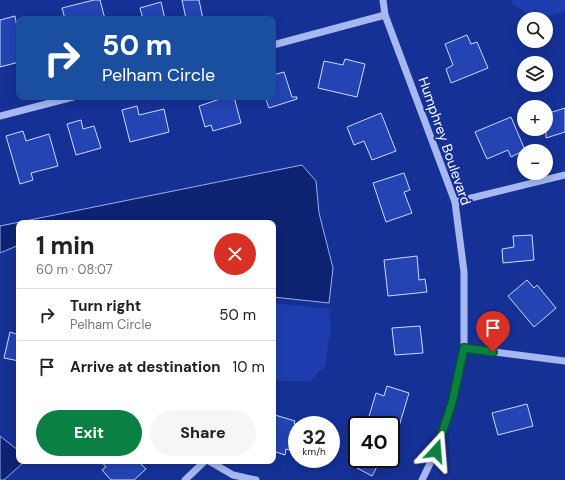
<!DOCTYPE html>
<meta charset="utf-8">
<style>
body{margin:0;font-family:"DM Sans",sans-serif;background:#f6f6f6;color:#222;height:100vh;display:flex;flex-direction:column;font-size:15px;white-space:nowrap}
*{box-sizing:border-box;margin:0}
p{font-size:13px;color:#767676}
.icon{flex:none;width:22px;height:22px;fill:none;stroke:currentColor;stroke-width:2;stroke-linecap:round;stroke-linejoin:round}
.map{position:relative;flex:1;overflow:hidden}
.drawer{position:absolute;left:16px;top:220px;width:260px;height:244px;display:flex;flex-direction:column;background:#fff;border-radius:8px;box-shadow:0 2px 10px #0003}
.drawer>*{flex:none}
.banner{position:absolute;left:16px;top:16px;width:260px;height:84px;border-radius:8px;box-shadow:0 2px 10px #0003;background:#1a4fa0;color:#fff;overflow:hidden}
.controls{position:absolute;left:517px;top:12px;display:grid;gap:8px}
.controls a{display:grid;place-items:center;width:36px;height:36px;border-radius:50%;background:#fff;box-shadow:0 2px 10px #0003;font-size:20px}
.speed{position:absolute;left:288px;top:416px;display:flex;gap:8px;font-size:20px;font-weight:700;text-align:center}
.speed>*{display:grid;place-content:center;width:52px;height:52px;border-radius:50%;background:#fff;box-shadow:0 2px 10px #0003;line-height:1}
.speed small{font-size:10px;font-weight:400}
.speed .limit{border:2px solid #111;border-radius:6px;background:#fff;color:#111}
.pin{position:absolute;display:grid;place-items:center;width:34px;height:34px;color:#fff;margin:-41px -17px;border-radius:50% 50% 50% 0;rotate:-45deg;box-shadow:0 0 4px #0007}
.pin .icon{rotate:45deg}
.me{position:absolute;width:44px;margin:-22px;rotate:19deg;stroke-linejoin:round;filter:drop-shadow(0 0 3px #0008)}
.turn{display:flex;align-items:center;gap:14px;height:84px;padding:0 20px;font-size:18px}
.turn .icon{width:52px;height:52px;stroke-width:2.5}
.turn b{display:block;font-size:28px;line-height:34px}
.round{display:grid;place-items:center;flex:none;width:42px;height:42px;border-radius:21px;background:#f6f6f6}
.summary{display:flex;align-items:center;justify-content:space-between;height:68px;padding:0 20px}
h1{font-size:24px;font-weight:800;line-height:30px}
.button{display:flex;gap:8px;margin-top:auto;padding:8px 20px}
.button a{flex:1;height:46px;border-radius:24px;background:#0b8043;color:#fff;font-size:16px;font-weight:800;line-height:46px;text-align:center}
.button a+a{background:#f6f6f6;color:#222}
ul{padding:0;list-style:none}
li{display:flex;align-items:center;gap:12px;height:52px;padding:0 20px;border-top:1px solid #e0e0e0}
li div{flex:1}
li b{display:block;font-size:15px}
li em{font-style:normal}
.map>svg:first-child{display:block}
.green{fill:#1e3eaf}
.water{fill:#0e2272;stroke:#99aff4}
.building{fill:#2444b4;stroke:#ced9fc}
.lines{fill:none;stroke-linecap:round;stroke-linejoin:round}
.minor{stroke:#a7b8f1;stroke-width:7}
.route-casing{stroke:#07532c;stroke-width:10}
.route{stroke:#0b8043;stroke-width:7}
.labels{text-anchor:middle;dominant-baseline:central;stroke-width:4;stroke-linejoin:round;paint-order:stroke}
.street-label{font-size:14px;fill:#fff;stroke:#163196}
</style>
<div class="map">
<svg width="565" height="480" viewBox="0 0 565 480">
<rect width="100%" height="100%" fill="#163196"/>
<!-- green -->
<g class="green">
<polygon points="512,0 565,0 565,11 539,19 513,5"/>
<polygon points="273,303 329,309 331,326 325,366 310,381 281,381 273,379"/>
</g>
<!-- water -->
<g class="water">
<polygon points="302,165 316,181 319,213 333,268 329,303 273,297 273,223 19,223 19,245 0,253 0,226"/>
<polygon points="0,436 19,451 19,461 25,461 4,480 0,480"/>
</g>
<!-- building -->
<g class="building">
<polygon points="94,0 100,0 105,19 65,19 62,8"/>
<polygon points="182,0 199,0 203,19 186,19"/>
<polygon points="161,2 165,19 143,19 140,8"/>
<polygon points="15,16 17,27 19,26 19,62 0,67 0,20"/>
<polygon points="467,35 471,44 477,42 488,68 451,83 446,69 453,65 445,44"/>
<polygon points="345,59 365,64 357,97 318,88 324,61 343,65"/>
<polygon points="284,72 292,97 297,97 297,99 269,108 265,97 273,97 273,75"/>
<polygon points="219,97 234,97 241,123 213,131 211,125 205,127 199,106 220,99"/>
<polygon points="137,106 139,115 164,109 169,132 130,142 122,110"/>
<polygon points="565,108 565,132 546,138 546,114"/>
<polygon points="381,113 396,151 372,160 364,141 354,145 347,127"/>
<polygon points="511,117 525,150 511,157 508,150 487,159 475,132"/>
<polygon points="81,120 83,129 94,126 101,148 76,155 67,124"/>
<polygon points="23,131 26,141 49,134 58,166 31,173 33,180 20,184 6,136"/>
<polygon points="404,173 410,190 404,192 412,213 386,222 373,183"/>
<polygon points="532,235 534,260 503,263 502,249 514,247 513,236"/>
<polygon points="417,256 419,280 425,279 427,292 388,296 384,260"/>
<polygon points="527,280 534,288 537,285 556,308 534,327 508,296"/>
<polygon points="420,326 423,353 395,355 392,328"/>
<polygon points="10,332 19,335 19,361 4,358"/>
<polygon points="387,386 409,393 394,443 391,443 391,425 375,425 367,423 376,393 384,396"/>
<polygon points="527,404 533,426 498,435 492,413"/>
<polygon points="275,415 295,421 294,424 297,425 297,452 286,449 285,455 273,451 273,424"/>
<polygon points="362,459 381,459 372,476 357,468"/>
<polygon points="101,461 138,461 146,469 134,480 111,480 102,470 106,467"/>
</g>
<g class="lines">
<!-- minor -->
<g class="minor">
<polyline points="383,0 385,15 455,202 464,272 464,348 452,403 436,451 422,480"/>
<polyline points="273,45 385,15"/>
<polyline points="0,116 73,97"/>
<polyline points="455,202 565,175"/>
<polyline points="464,348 565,361"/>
<polyline points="209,461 233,475 256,480"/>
<polyline points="185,480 205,461"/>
</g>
</g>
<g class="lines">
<!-- route casing -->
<g class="route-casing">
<polyline id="route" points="436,451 452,403 464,348 493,352"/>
</g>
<!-- route -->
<use href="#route" class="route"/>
</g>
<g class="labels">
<!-- street labels -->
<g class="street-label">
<text transform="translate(445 141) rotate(71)">Humphrey Boulevard</text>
</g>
</g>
</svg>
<div class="controls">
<a><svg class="icon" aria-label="search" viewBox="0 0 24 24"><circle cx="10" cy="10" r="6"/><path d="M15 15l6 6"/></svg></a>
<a><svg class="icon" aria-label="layers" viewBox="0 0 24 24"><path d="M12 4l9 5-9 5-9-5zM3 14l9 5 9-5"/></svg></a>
<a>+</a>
<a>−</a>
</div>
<div class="speed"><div>32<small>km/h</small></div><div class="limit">40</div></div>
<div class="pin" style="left:493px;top:352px;background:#d93025"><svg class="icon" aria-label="arrive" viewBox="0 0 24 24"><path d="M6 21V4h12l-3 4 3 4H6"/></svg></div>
<svg class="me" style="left:436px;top:451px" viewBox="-20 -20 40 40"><path d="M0-17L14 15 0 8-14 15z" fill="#0b8043" stroke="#fff" stroke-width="4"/></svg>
<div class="banner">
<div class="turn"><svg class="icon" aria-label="right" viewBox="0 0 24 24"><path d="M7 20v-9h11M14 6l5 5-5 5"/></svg><div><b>50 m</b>Pelham Circle</div></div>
</div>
<section class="drawer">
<div class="summary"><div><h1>1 min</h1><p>60 m · 08:07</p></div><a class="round" style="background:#d93025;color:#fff"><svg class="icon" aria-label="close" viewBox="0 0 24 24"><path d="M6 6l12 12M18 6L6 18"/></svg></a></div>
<ul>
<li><svg class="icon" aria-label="right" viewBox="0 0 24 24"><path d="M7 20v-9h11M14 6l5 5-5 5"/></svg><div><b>Turn right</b><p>Pelham Circle</p></div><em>50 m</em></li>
<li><svg class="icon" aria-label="arrive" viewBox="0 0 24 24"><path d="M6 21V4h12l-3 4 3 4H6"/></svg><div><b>Arrive at destination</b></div><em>10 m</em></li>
</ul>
<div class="button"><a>Exit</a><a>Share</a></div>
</section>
</div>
